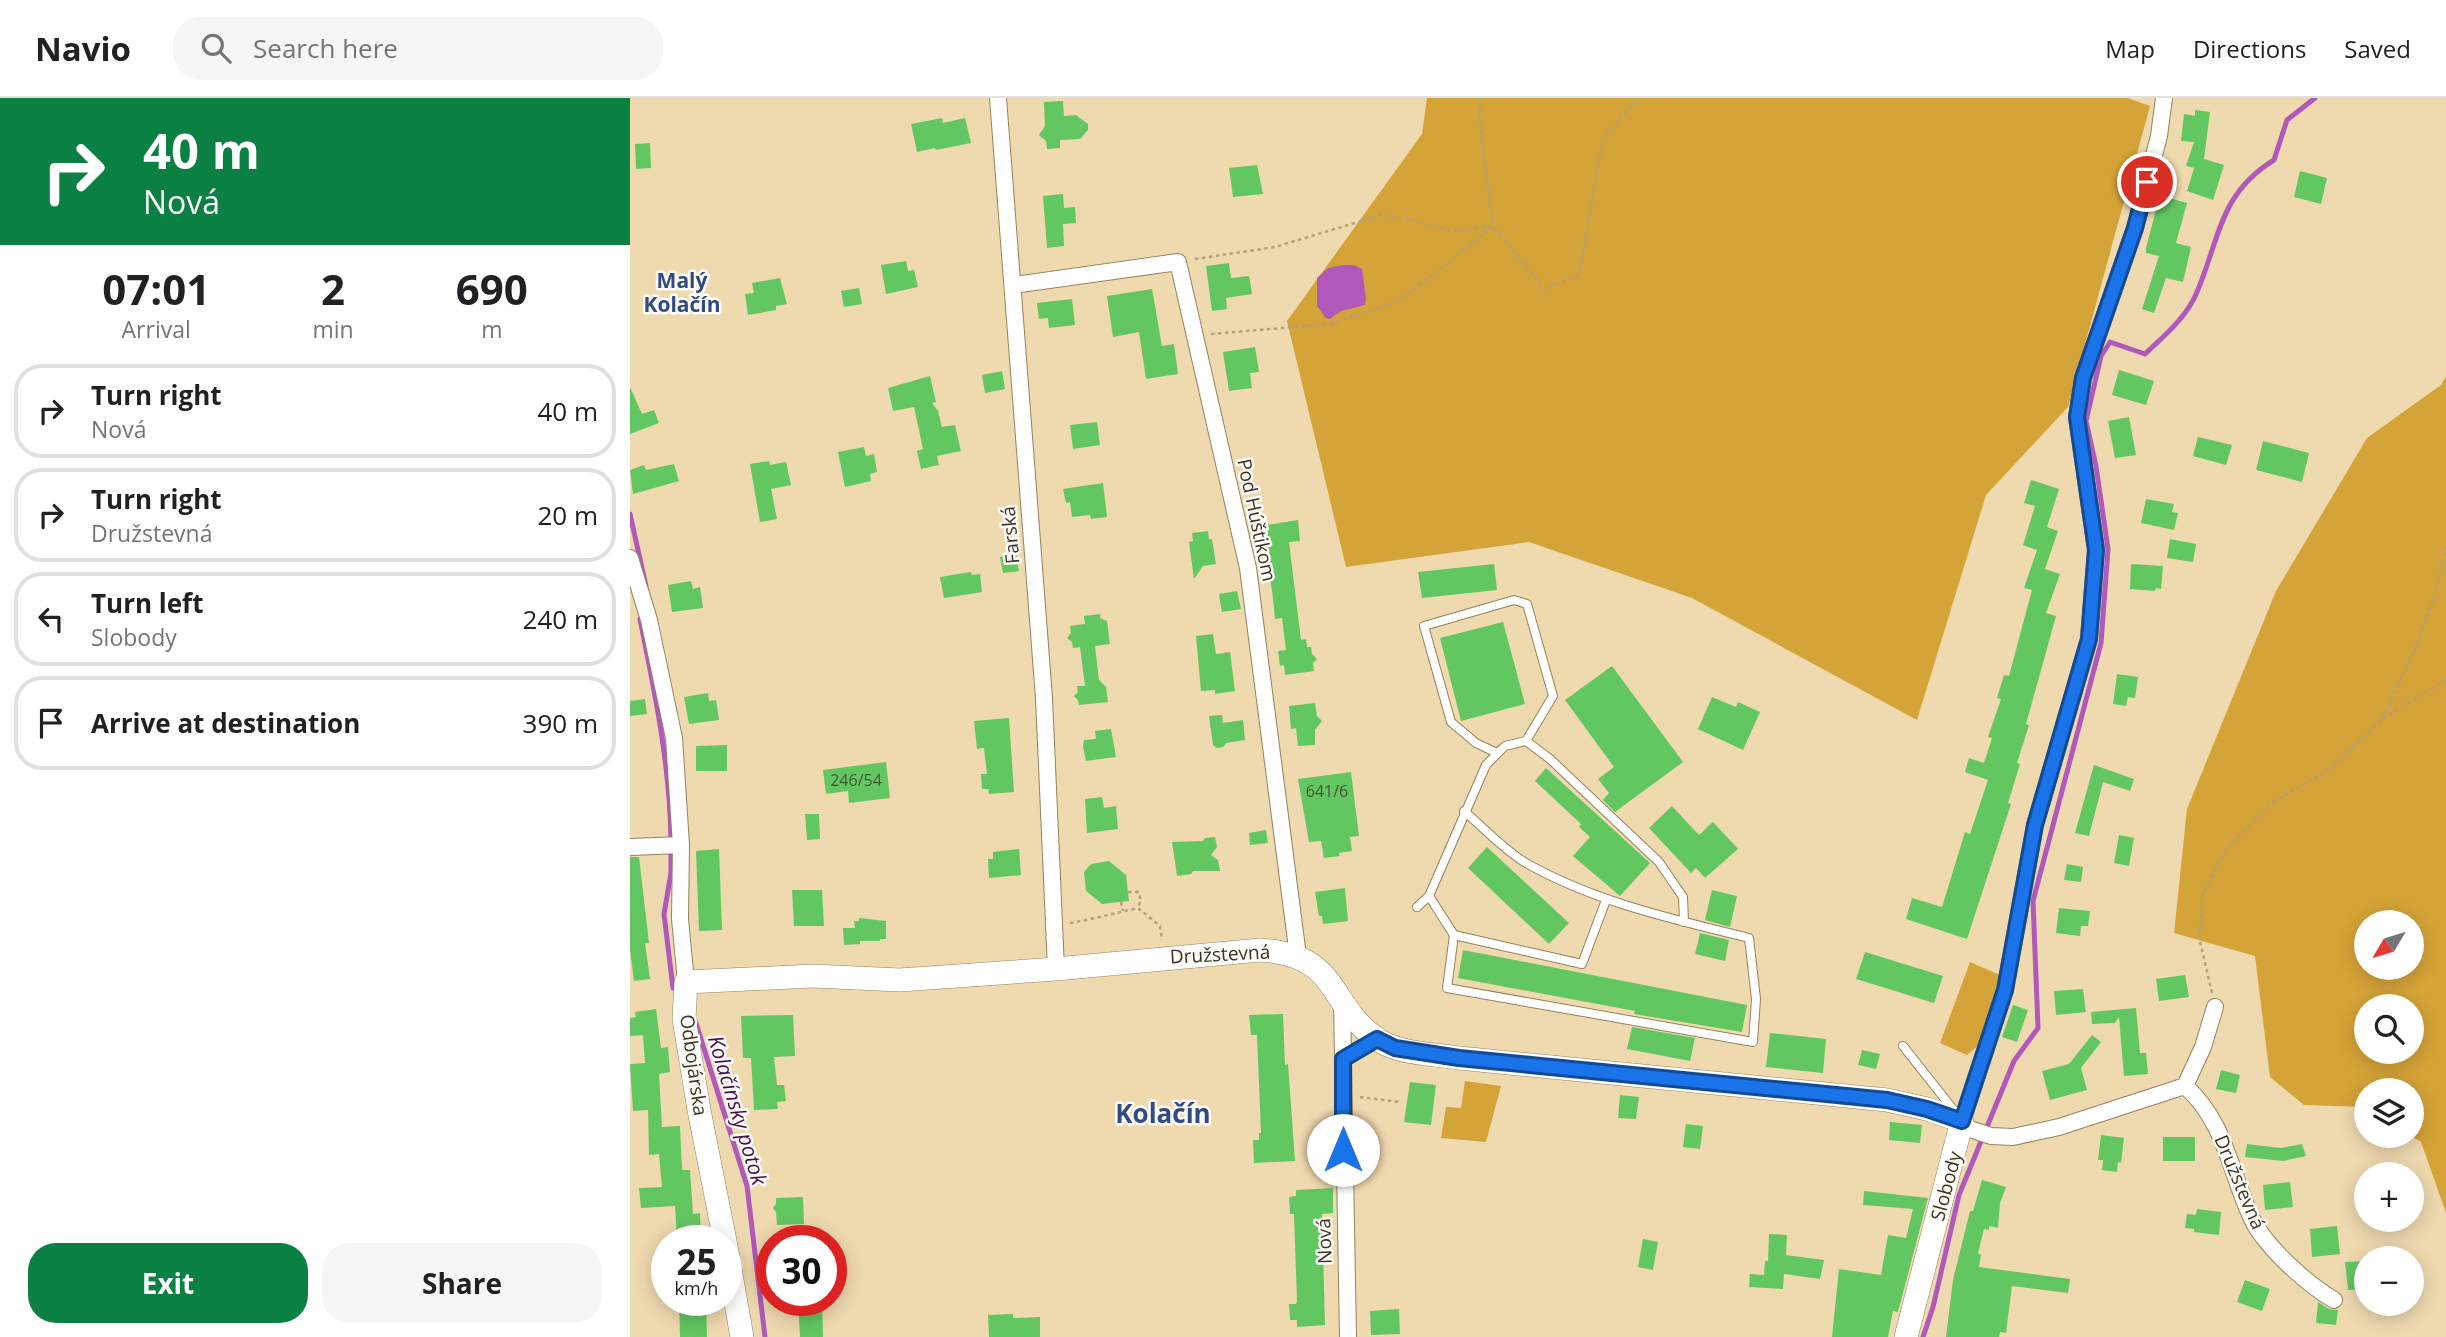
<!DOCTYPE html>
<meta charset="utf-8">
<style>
body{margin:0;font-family:"Open Sans",sans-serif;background:#f6f6f6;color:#202124;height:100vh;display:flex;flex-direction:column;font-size:26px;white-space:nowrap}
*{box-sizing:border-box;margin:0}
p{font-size:23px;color:#757577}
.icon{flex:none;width:38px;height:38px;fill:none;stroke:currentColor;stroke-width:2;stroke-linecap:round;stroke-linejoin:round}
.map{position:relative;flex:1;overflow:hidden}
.side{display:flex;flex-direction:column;background:#fff;width:630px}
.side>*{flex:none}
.hud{background:#0b8043;color:#fff;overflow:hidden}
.needle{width:46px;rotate:232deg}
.fabs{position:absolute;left:1724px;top:812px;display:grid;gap:14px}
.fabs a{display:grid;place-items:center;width:70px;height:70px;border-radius:50%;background:#fff;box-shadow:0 4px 18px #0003;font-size:35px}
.speed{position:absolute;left:21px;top:1127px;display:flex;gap:14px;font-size:35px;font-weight:700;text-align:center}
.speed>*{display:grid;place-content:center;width:91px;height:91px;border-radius:50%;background:#fff;box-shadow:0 4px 18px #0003;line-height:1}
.speed small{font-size:18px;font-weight:400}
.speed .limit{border:10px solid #d22;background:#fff;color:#111}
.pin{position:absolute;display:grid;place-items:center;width:60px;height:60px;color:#fff;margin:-30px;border:4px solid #fff;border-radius:50%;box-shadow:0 2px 7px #0007}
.me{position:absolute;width:77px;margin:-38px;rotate:0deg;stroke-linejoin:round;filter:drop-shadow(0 0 5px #0008)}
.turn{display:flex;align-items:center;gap:24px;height:147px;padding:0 28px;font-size:32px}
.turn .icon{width:91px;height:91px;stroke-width:2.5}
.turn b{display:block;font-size:49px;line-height:60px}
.eta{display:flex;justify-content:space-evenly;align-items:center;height:119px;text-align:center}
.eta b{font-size:42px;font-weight:700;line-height:49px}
.action{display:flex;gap:14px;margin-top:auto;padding:14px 28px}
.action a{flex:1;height:80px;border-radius:28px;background:#0b8043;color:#fff;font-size:28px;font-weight:700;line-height:80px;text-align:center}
.action a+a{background:#f6f6f6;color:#202124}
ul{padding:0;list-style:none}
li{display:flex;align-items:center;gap:21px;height:94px;margin:0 14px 10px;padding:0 14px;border:4px solid #e0e0e0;border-radius:28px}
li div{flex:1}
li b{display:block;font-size:26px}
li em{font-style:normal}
header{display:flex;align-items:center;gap:42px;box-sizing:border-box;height:98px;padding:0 35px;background:#fff;border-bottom:2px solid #e0e0e0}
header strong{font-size:33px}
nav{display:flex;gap:38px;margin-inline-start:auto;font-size:24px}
.search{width:490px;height:63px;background:#f6f6f6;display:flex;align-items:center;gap:18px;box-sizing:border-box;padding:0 24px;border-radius:28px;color:#757577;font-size:26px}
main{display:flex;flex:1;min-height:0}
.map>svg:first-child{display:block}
.green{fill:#d5a438;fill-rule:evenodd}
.water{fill:#b059bb}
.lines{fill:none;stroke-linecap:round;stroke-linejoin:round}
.stream{stroke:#b059bb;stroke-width:5}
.building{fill:#63c761}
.lane-casing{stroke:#96825b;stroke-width:10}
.street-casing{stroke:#96825b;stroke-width:18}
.secondary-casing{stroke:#96825b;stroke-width:24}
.path{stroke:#b2a17f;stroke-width:2.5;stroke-dasharray:3.5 3.5;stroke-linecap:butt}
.lane{stroke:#fff;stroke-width:8}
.street{stroke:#fff;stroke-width:16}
.secondary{stroke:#fff;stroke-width:23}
.route-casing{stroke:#114b97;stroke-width:18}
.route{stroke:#1a73e8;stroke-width:12}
.labels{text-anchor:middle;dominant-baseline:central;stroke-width:5;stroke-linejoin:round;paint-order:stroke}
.number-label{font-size:16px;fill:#455732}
.street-label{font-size:19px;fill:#3b3222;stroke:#fefcf8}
.neighbourhood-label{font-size:21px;font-weight:bold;fill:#304b84;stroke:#fefcf8}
.water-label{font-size:21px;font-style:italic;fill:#460c4c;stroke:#fefcf8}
.district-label{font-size:26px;font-weight:bold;fill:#304b84;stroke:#fefcf8}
</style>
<header>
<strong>Navio</strong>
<div class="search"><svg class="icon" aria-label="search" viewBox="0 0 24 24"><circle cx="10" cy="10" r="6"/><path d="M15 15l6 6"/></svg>Search here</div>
<nav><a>Map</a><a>Directions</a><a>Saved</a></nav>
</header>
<main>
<section class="side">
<div class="hud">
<div class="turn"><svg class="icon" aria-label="right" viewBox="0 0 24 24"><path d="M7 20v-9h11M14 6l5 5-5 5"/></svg><div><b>40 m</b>Nová</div></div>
</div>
<div class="eta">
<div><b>07:01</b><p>Arrival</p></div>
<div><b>2</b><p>min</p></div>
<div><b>690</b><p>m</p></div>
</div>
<ul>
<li><svg class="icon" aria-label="right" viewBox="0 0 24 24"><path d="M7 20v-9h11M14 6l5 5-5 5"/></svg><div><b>Turn right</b><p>Nová</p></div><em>40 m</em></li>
<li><svg class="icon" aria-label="right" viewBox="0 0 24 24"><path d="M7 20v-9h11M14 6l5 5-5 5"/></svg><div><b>Turn right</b><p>Družstevná</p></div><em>20 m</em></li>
<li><svg class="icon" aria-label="left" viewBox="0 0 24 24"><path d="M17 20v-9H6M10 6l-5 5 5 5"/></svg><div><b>Turn left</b><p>Slobody</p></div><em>240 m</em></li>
<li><svg class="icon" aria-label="arrive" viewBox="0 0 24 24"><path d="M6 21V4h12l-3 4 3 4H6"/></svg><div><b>Arrive at destination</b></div><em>390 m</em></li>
</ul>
<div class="action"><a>Exit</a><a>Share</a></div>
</section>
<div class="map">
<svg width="1816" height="1239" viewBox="0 0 1816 1239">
<rect width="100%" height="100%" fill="#efd9af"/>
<!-- green -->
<g class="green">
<polygon points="797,0 1497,0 1520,8 1438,309 1356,397 1287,622 1062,500 899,444 716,469 657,223 792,36"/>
<path d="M1816,278V1115L1791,1044L1781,1038L1782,992H1736V1009L1674,1007L1640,979L1625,858L1544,835L1557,711L1646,493L1737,340L1811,287ZM1736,824H1782V870H1736ZM1736,908H1782V954H1736Z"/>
<polygon points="1340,864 1370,877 1350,946 1337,957 1310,945"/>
<polygon points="835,983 871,988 856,1044 811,1040 816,1009 831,1010"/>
</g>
<!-- water -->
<polygon class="water" points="712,167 724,167 732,171 736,201 735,207 711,213 700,221 696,220 687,208 687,180 698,170"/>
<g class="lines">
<!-- stream -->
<g class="stream">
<polyline points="0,416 16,488"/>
<path d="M10,521C25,595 40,667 41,743"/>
<polyline points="41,755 41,775 34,816 43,890"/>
<polyline points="65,922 117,1088 135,1239"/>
<path d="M1293,1239L1303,1209L1329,1097L1384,963L1408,930L1403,803L1471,545L1478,451L1466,368L1456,323L1471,258L1480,244L1515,256C1534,238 1557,219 1567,194C1590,140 1589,96 1644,62L1657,22L1685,0"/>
</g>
</g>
<!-- building -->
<g class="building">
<polygon points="433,3 434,18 446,17 458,26 458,32 450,41 430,42 430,50 417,51 416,43 409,37 415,28 414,4"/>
<polygon points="1565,12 1580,14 1574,61 1594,67 1583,102 1557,93 1564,70 1556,68 1564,44 1551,43 1554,16 1565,18"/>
<polygon points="312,20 313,25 335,20 341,45 306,52 305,50 287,54 281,26"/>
<polygon points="20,45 21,70 6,71 5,46"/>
<polygon points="627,67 633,96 603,99 599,70"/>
<polygon points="1670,73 1697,80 1691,106 1664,99"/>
<polygon points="433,96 434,110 445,109 446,125 433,126 434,148 417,150 413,98"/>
<polygon points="1532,98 1557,105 1546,145 1561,149 1553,184 1536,180 1524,215 1512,211 1529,158 1516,155 1516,150 1528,104 1530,104"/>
<polygon points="276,163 278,173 284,172 288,189 256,196 251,167"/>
<polygon points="599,165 601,180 619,178 622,196 596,200 597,211 582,213 576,168"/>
<polygon points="150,180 157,206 146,208 146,212 118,217 115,196 124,195 122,185"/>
<polygon points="229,190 232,206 214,209 211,193"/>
<polygon points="522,191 532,248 544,246 548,276 516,281 509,234 483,239 477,198"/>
<polygon points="442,201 445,227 419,230 418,220 409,221 407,205"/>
<polygon points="625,249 629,274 620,275 622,290 599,293 593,254"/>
<polygon points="1489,272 1524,283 1516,307 1482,297"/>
<polygon points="372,273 375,291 355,295 352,277"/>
<polygon points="300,278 306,304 302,305 308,313 312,329 325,327 331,353 307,358 309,367 291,371 287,353 293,351 284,309 263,313 258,290"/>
<polygon points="0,289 12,316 24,312 29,325 0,336"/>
<polygon points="1499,319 1506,357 1485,360 1478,323"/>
<polygon points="467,324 470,347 443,351 440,327"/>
<polygon points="1568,339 1602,347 1596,367 1563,358"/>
<polygon points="1633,343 1679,355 1672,384 1626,372"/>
<polygon points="234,349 236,358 244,356 247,374 240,376 241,383 215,389 208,354"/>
<polygon points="139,363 140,367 156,364 161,387 141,391 147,421 130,424 120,366"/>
<polygon points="44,366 49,383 3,396 0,372 14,367 16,372"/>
<polygon points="1401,382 1429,391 1417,429 1428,433 1415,471 1430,476 1416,515 1426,518 1396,626 1399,627 1387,665 1390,666 1378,705 1381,706 1337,841 1276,821 1282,800 1312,809 1335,734 1340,736 1358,682 1335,674 1339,660 1354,665 1362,640 1358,639 1371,601 1367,600 1374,577 1379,578 1402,492 1394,490 1407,452 1393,447 1405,408 1394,405"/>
<polygon points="473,385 477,419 461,421 460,417 442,419 440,404 436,405 433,391"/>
<polygon points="1516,401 1544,406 1542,414 1548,415 1544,432 1511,425"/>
<polygon points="668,422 670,443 659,444 671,542 676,541 677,549 681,549 682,556 687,561 683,565 684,573 655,577 654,567 650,568 648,553 656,552 652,520 645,521 642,492 630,428"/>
<polygon points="578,433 579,441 582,441 586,466 573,468 564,481 559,444 563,443 562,435"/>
<polygon points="1540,441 1566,446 1563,464 1537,460"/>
<polygon points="386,456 389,473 373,475 370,459"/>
<polygon points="864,466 867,492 792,500 788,474"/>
<polygon points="1501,466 1533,468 1531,491 1526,490 1525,493 1500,491"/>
<polygon points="341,474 342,477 350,476 352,494 314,500 310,479"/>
<polygon points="61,483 63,491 70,489 73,510 42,514 38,487"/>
<polygon points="607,493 611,511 592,514 589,496"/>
<polygon points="470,516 470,520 477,523 480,546 465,548 469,582 476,589 478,604 449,607 448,602 444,598 448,594 447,588 455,588 450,549 443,550 442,544 437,540 441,535 440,528 455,526 454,518"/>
<polygon points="873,524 895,606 831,623 810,540"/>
<polygon points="583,536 586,556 600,554 605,593 585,596 585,592 571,593 566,538"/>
<polygon points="982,568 1053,664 985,714 973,702 979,695 968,681 984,669 935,602"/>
<polygon points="1487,576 1508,579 1505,600 1498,599 1496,608 1483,606"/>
<polygon points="78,595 79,603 86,602 89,622 59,626 54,599"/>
<polygon points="1082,599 1106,609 1108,604 1130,614 1113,652 1068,631"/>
<polygon points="15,601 17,616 0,618 0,603"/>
<polygon points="685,605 687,618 692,623 685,632 685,647 668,648 666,630 661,631 659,608"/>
<polygon points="592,617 593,625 613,622 615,642 596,645 593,649 587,650 583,647 579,618"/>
<polygon points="379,620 384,694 359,696 358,691 352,691 351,676 357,676 354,650 347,651 344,623"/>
<polygon points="481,631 486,659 456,663 453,649 454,642 466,641 465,633"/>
<polygon points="97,647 97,673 66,673 66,648"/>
<polygon points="256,664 260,700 219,705 218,693 196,696 193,672"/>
<polygon points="1464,667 1504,681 1500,693 1473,684 1459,738 1445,735"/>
<polygon points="916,670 1020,765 990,798 943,758 960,739 949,729 951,726 905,683"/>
<polygon points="721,674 729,738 720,739 722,753 709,755 710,758 694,760 691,743 679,744 668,681"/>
<polygon points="472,699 474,710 486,708 488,731 457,735 455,701"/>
<polygon points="1042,708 1069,737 1083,724 1108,751 1075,780 1066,770 1061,775 1019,730"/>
<polygon points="175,716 189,716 190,741 177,742"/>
<polygon points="636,732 638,745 620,747 619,735"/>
<polygon points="1489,737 1504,740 1499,768 1484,765"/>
<polygon points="585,739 587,749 581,757 588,762 590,773 563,773 561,776 547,778 542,744 573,743 575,740"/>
<polygon points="857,749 939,825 919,846 838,770"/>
<polygon points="89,751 92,832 69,833 66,753"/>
<polygon points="389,751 391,777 359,780 358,761 363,761 363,754"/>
<polygon points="0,759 9,759 19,845 15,845 20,881 4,883 0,852"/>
<polygon points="479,763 496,777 499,803 472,806 456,793 454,774 461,766"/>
<polygon points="1437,766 1453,769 1451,784 1434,782"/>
<polygon points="715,790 718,823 693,826 692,818 689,818 685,794"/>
<polygon points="162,792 192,792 194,828 164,828"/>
<polygon points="1082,792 1107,798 1100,829 1075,822"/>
<polygon points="1429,810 1460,813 1458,828 1451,828 1450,838 1426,835"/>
<polygon points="229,820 256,823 256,841 250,841 250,843 230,843 230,846 214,847 213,830 225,830 224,823 229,823"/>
<polygon points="1070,835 1099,842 1095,863 1065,856"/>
<polygon points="833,852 1117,907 1112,934 1004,916 1005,913 828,880"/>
<polygon points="1235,854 1313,878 1304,905 1226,881"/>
<polygon points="1555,877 1559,899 1529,903 1526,881"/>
<polygon points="1453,891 1456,914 1426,917 1424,893"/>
<polygon points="1383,907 1398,912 1387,944 1372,939"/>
<polygon points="1506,910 1510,955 1516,955 1518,976 1494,978 1489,919 1485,925 1462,926 1461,914"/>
<polygon points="26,911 31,950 38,949 40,974 29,976 32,1029 50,1028 52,1072 60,1072 63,1116 70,1115 71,1141 47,1142 45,1108 11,1110 9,1090 32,1089 29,1056 19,1057 18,1012 3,1013 0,966 15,965 13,937 0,938 0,920 6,919 5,914"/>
<polygon points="653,916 655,967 658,966 665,1063 624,1065 623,1042 629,1042 629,1035 631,1035 627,937 621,937 619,917"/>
<polygon points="163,917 165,958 144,959 147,987 154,987 156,1003 147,1004 148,1011 124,1012 121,960 113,960 111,918"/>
<polygon points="1002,929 1065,940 1060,963 997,951"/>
<polygon points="1140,935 1196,941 1193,975 1136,969"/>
<polygon points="1462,937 1471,944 1451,970 1457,992 1420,1002 1412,973 1439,966"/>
<polygon points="1232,952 1250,956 1246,971 1228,967"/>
<polygon points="1591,972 1610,977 1606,995 1586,991"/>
<polygon points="780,984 806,987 801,1027 774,1024"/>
<polygon points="990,997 1009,999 1006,1021 988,1020"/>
<polygon points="1260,1024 1292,1027 1290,1045 1259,1042"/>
<polygon points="1056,1026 1073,1028 1070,1051 1053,1049"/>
<polygon points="1471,1037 1494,1040 1491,1065 1488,1064 1487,1074 1472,1072 1473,1062 1468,1062"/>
<rect x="1533" y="1039" width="32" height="24"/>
<polygon points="1617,1046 1651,1050 1672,1046 1676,1058 1653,1063 1615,1059"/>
<polygon points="1352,1082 1376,1089 1370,1105 1368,1130 1359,1128 1359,1132 1354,1131 1348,1155 1351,1157 1349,1169 1440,1181 1438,1195 1382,1188 1376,1235 1370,1234 1369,1239 1316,1239 1323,1182 1340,1113 1343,1113"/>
<polygon points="1660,1084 1663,1109 1635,1112 1633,1087"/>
<polygon points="703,1090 703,1115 692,1116 695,1227 667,1229 667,1222 660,1222 659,1206 666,1206 667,1203 664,1116 660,1116 659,1099 666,1098 666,1092"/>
<polygon points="1234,1093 1298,1100 1268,1214 1263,1213 1258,1239 1202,1239 1209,1171 1251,1177 1258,1137 1276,1140 1283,1111 1233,1107"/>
<polygon points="173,1099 174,1126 147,1127 146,1114 143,1110 146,1106 146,1100"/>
<polygon points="1567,1111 1591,1114 1589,1137 1564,1134 1564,1131 1555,1130 1557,1116 1566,1117"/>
<polygon points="1707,1128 1710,1156 1682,1159 1680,1131"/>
<polygon points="1139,1136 1157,1137 1156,1157 1194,1162 1190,1181 1154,1176 1153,1191 1119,1189 1120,1176 1134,1177 1135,1163 1138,1163"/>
<polygon points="1013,1141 1028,1144 1023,1172 1008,1169"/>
<polygon points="1736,1163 1736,1191 1718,1192 1715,1164"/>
<polygon points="1615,1182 1640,1191 1632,1213 1607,1204"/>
<polygon points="49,1202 76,1202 77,1239 50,1239"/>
<polygon points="168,1202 192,1202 193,1239 170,1239"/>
<polygon points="1688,1204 1699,1211 1708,1212 1706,1227 1686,1225"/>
<polygon points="769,1211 770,1236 741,1237 740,1213"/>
<polygon points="383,1216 383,1220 410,1219 410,1239 359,1239 358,1217"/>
</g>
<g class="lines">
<!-- lane casing -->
<g class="lane-casing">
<g id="lane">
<polyline points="867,655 846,645 821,624 794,528 884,502 897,506 923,598 896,643"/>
<polyline points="799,798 824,837 952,866 976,802"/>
<polyline points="787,809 799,798 856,667 875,648 896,643 920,661 1029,764 1053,799 1054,824"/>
<path d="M824,837L817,890L1123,944L1126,901L1119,840C1042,821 965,804 896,765C874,752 854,730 834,713"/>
<polyline points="1273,948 1326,1015"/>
</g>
</g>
<!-- street casing -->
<g class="street-casing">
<g id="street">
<polyline points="368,0 414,600 426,871"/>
<polyline points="384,187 548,164 618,470 668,858"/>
<polyline points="0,460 19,522 44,640 51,747 50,821 56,884"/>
<polyline points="0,749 51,747"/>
<polyline points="712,902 718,1239"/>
<polyline points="713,961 747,941"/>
<path d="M1555,988C1596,1024 1600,1076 1623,1123C1637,1150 1677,1186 1704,1202"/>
<polyline points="1332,1023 1375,892 1405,727 1459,541 1466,451 1447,319 1453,280 1505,130 1529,38 1534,0"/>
<polyline points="1331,1028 1361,1038 1383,1039 1429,1029 1555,988 1573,949 1585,909"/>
</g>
</g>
<!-- secondary casing -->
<g class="secondary-casing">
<g id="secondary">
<path d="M95,1143L69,1012L54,921L56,884L183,878L270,882L426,871L630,852C713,857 696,909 750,943C771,956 804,956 829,960L1257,1002L1297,1011L1332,1023L1276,1239"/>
<polyline points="96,1148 112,1239"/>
</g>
</g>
<!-- path -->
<g class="path">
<polyline points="565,161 645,149 751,117 776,121 823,133 863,128 849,18 851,0"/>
<polyline points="581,236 700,226 766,204 815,168 863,128 915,191 949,177 973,40 1008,0"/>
<polyline points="1752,621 1784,554 1807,491 1816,449"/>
<polyline points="498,794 508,794 511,802 508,810"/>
<polyline points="491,804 493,813"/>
<path d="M440,825C464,821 485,815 508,810L530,828L532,842"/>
<polyline points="1582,895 1569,839 1573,795 1595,753 1640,706 1701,670 1752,621 1816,582"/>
<polyline points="730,999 770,1004"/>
</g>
<!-- lane -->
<use href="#lane" class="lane"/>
<!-- street -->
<use href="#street" class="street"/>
<!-- secondary -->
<use href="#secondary" class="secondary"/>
</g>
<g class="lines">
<!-- route casing -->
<g class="route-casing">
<polyline id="route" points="713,1052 713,961 747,941 765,950 829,960 1257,1002 1297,1011 1332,1023 1375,892 1405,727 1459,541 1466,452 1447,319 1453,280 1505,130 1517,84"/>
</g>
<!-- route -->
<use href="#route" class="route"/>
</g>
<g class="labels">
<!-- number labels -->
<g class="number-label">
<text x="226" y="682">246/54</text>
<text x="697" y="693">641/6</text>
</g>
<!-- street labels -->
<g class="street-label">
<text transform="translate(627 422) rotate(78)">Pod Húštikom</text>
<text transform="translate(380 437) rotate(-95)">Farská</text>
<text transform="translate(590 856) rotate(-3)">Družstevná</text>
<text transform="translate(64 967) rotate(82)">Odbojárska</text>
<text transform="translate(1610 1084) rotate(67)">Družstevná</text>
<text transform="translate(1316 1088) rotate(-75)">Slobody</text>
<text transform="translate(694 1143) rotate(-92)">Nová</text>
</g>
<!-- neighbourhood labels -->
<g class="neighbourhood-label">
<text x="52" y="182">Malý<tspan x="52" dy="24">Kolačín</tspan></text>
</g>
<!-- water labels -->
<g class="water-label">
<text transform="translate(108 1012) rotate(73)">Kolačínsky potok</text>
</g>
<!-- district labels -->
<g class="district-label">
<text x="533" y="1015">Kolačín</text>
</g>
</g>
</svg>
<div class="fabs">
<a><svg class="needle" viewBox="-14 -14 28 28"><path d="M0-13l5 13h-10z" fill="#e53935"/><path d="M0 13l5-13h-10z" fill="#757577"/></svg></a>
<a><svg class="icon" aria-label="search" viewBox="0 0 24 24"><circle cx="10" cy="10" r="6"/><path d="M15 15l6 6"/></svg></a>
<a><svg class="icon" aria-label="layers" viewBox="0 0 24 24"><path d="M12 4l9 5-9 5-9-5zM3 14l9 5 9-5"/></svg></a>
<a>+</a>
<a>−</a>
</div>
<div class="speed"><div>25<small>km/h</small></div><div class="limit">30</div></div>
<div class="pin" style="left:1517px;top:84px;background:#d93025"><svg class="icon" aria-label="arrive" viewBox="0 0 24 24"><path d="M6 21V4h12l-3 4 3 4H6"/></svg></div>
<svg class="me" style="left:713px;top:1052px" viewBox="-20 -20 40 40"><circle r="19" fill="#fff"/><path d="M0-13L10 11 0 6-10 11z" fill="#1a73e8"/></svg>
</div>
</main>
